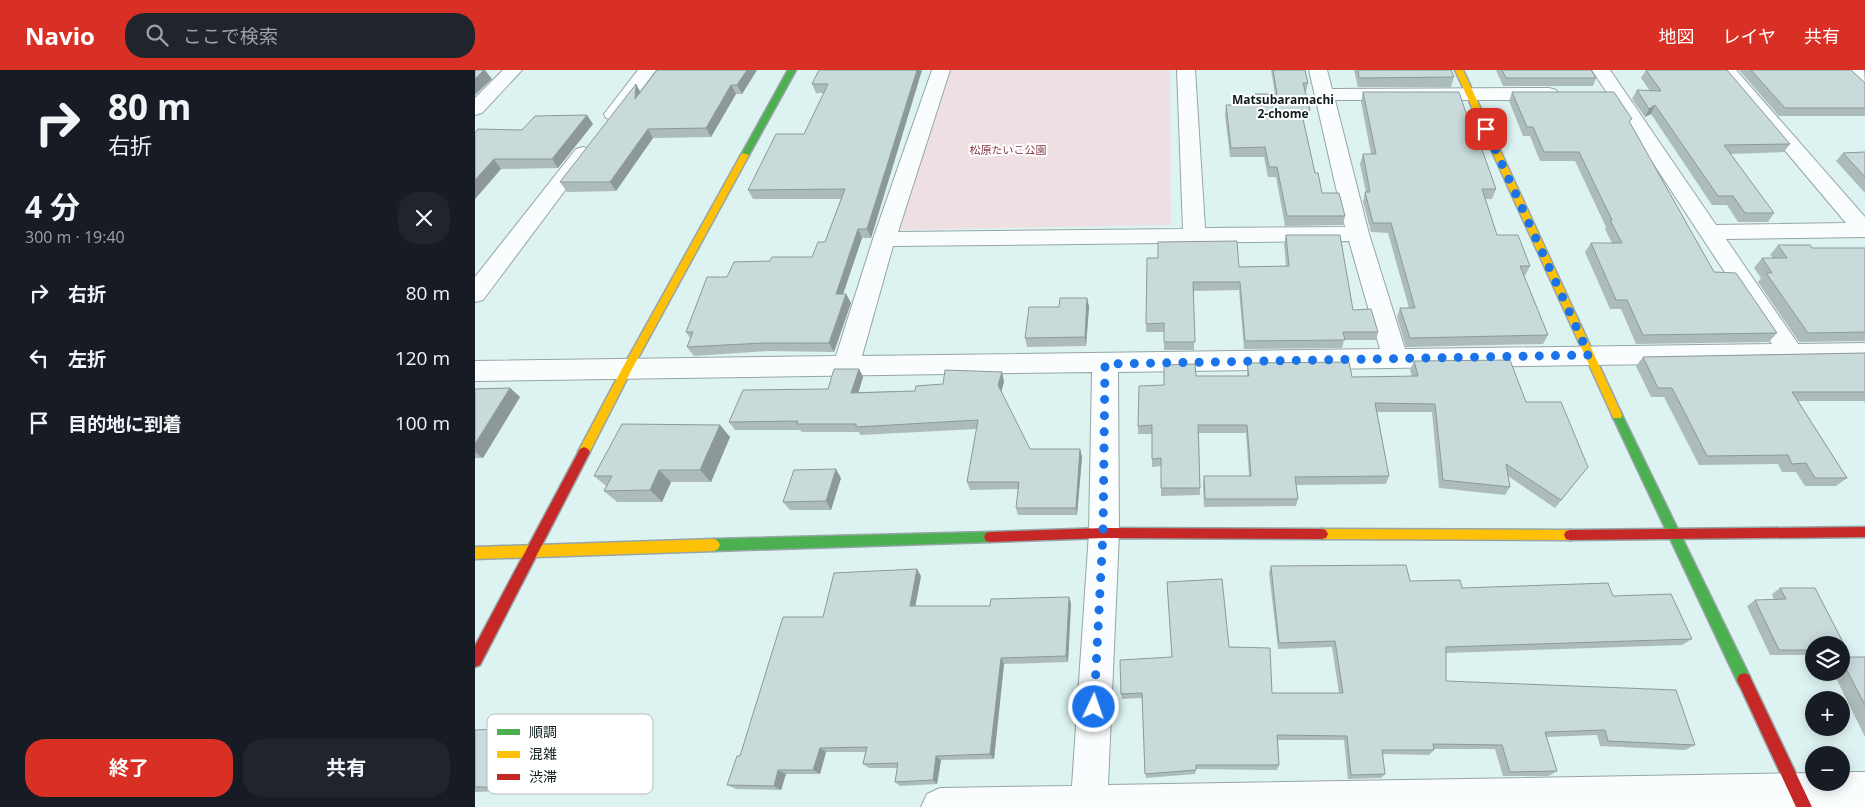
<!DOCTYPE html>
<html lang="ja">
<meta charset="utf-8">
<style>
body{margin:0;font-family:"Open Sans","Noto Sans JP",sans-serif;background:#20242c;color:#f1f3f6;height:100vh;display:flex;flex-direction:column;font-size:19px;white-space:nowrap}
*{box-sizing:border-box;margin:0}
p{font-size:16px;color:#9ea1a6}
.icon{flex:none;width:28px;height:28px;fill:none;stroke:currentColor;stroke-width:2;stroke-linecap:round;stroke-linejoin:round}
.map{position:relative;flex:1;overflow:hidden}
.panel{display:flex;flex-direction:column;background:#171b24;width:475px}
.panel>*{flex:none}
.top-card{background:#171b24;color:#f1f3f6;overflow:hidden}
.buttons{position:absolute;left:1330px;top:566px;display:grid;gap:10px}
.buttons a{display:grid;place-items:center;width:45px;height:45px;border-radius:50%;background:#171b24;box-shadow:0 2px 12px #0003;font-size:25px}
.pin{position:absolute;display:grid;place-items:center;width:42px;height:42px;color:#fff;margin:-21px;border-radius:10px;box-shadow:0 2px 8px #0006}
.me{position:absolute;width:55px;margin:-28px;rotate:3deg;stroke-linejoin:round;filter:drop-shadow(0 0 4px #0008)}
.turn{display:flex;align-items:center;gap:18px;height:105px;padding:0 25px;font-size:22px}
.turn .icon{width:65px;height:65px;stroke-width:2.5}
.turn b{display:block;font-size:35px;line-height:42px}
.round{display:grid;place-items:center;flex:none;width:52px;height:52px;border-radius:20px;background:#20242c}
.overview{display:flex;align-items:center;justify-content:space-between;height:85px;padding:0 25px}
h1{font-size:30px;font-weight:700;line-height:38px}
.primary-button{display:flex;gap:10px;margin-top:auto;padding:10px 25px}
.primary-button a{flex:1;height:58px;border-radius:20px;background:#d93025;color:#fff;font-size:20px;font-weight:700;line-height:58px;text-align:center}
.primary-button a+a{background:#20242c;color:#f1f3f6}
ul{padding:0;list-style:none}
li{display:flex;align-items:center;gap:15px;height:65px;padding:0 25px}
li div{flex:1}
li b{display:block;font-size:19px}
li em{font-style:normal}
header{display:flex;align-items:center;gap:30px;box-sizing:border-box;height:70px;padding:0 25px;background:#d93025;color:#fff}
header strong{font-size:24px}
nav{display:flex;gap:28px;margin-inline-start:auto;font-size:18px}
.search{width:350px;height:45px;background:#20242c;display:flex;align-items:center;gap:12px;box-sizing:border-box;padding:0 18px;border-radius:20px;color:#9ea1a6;font-size:19px}
main{display:flex;flex:1;min-height:0}
.map>svg:first-child{display:block}
.green{fill:#eee0e2}
.lines{fill:none;stroke-linecap:round;stroke-linejoin:round}
.street-casing{stroke:#96a5a5;stroke-width:2}
.fast-casing{stroke:#96a5a5;stroke-width:3}
.slow-casing{stroke:#96a5a5;stroke-width:3}
.jam-casing{stroke:#96a5a5;stroke-width:3}
.street{fill:#fafdfd;fill-rule:evenodd}
.fast{fill:#4caf50;fill-rule:evenodd}
.slow{fill:#ffc107;fill-rule:evenodd}
.jam{fill:#c62828;fill-rule:evenodd}
.wall{fill:#adbbbb}
.shaded-wall{fill:#8d9999}
.building{fill:#c9dada;stroke:#8d9999}
.route{stroke:#1a73e8;stroke-width:9;stroke-dasharray:0 16.2}
.labels{text-anchor:middle;dominant-baseline:central;stroke-width:4;stroke-linejoin:round;paint-order:stroke}
.far-park-label{font-size:11px;fill:#873b49;stroke:#fff}
.far-neighbourhood-label{font-size:12px;font-weight:bold;fill:#0e1c1c;stroke:#fff}
.key{fill:#fff;stroke:#b7bbbb;stroke-width:1}
.key-label{font-size:14px;fill:#0e1c1c}
</style>
<header>
<strong>Navio</strong>
<div class="search"><svg class="icon" aria-label="search" viewBox="0 0 24 24"><circle cx="10" cy="10" r="6"/><path d="M15 15l6 6"/></svg>ここで検索</div>
<nav><a>地図</a><a>レイヤ</a><a>共有</a></nav>
</header>
<main>
<section class="panel">
<div class="top-card">
<div class="turn"><svg class="icon" aria-label="right" viewBox="0 0 24 24"><path d="M7 20v-9h11M14 6l5 5-5 5"/></svg><div><b>80 m</b>右折</div></div>
</div>
<div class="overview"><div><h1>4 分</h1><p>300 m · 19:40</p></div><a class="round"><svg class="icon" aria-label="close" viewBox="0 0 24 24"><path d="M6 6l12 12M18 6L6 18"/></svg></a></div>
<ul>
<li><svg class="icon" aria-label="right" viewBox="0 0 24 24"><path d="M7 20v-9h11M14 6l5 5-5 5"/></svg><div><b>右折</b></div><em>80 m</em></li>
<li><svg class="icon" aria-label="left" viewBox="0 0 24 24"><path d="M17 20v-9H6M10 6l-5 5 5 5"/></svg><div><b>左折</b></div><em>120 m</em></li>
<li><svg class="icon" aria-label="arrive" viewBox="0 0 24 24"><path d="M6 21V4h12l-3 4 3 4H6"/></svg><div><b>目的地に到着</b></div><em>100 m</em></li>
</ul>
<div class="primary-button"><a>終了</a><a>共有</a></div>
</section>
<div class="map">
<svg width="1390" height="737" viewBox="0 0 1390 737">
<rect width="100%" height="100%" fill="#ddf3f1"/>
<!-- green -->
<polygon class="green" points="473,0 695,0 696,155 423,160"/>
<g class="lines">
<!-- street casing -->
<g class="street-casing">
<g id="street">
<polygon points="28,0 47,0 7,43 0,45 0,28"/>
<polygon points="163,0 181,0 145,48 138,50 131,48 129,44"/>
<path d="M457,0H475L423,162L708,159L702,0H720L730,158L870,157L834,0H852L857,19L1074,18L1081,20L1083,24L1081,28L1074,30H860L894,164L930,279L1297,274L1117,0H1135L1241,155L1371,153L1242,0H1261L1390,147V167L1251,169L1323,274L1390,273V291L643,302L644,463L633,715L1339,703V712H1366V702H1390V737H446L452,724L465,718L597,716L614,463L617,302L0,311V291L361,286L398,169ZM874,171L905,279L387,286L418,176Z"/>
<polygon points="1370,0 1389,0 1390,16 1384,15"/>
<polygon points="108,77 115,79 118,83 8,230 0,232 0,207 101,79"/>
</g>
</g>
<!-- fast casing -->
<g class="fast-casing">
<g id="fast">
<polygon points="313,0 321,0 274,85 267,87 266,85"/>
<polygon points="1142,341 1146,342 1147,345 1274,605 1276,610 1274,615 1269,617 1264,615 1137,345 1138,342"/>
<polygon points="515,462 519,463 521,467 519,471 515,472 239,481 235,479 233,475 235,471 239,469"/>
</g>
</g>
<!-- slow casing -->
<g class="slow-casing">
<g id="slow">
<polygon points="980,0 988,0 1147,345 1146,348 1138,348 1137,345"/>
<polygon points="267,83 274,85 157,299 113,385 105,385 103,382 147,299"/>
<polygon points="847,459 1095,460 1099,461 1101,465 1099,469 1095,470 847,469 843,468 841,464 843,460"/>
<polygon points="239,469 243,471 245,475 243,479 239,481 0,489 0,477"/>
</g>
</g>
<!-- jam casing -->
<g class="jam-casing">
<g id="jam">
<polygon points="109,377 113,379 115,382 5,595 0,597 0,576 105,379"/>
<polygon points="1390,457 1390,467 1095,470 1091,469 1089,465 1091,461 1095,460"/>
<polygon points="629,458 847,459 851,460 853,464 851,468 847,469 629,468 515,472 511,471 509,467 511,463 515,462"/>
<polygon points="1269,603 1274,605 1337,737 1321,737 1262,610 1264,605"/>
</g>
</g>
<!-- street -->
<use href="#street" class="street"/>
<!-- fast -->
<use href="#fast" class="fast"/>
<!-- slow -->
<use href="#slow" class="slow"/>
<!-- jam -->
<use href="#jam" class="jam"/>
</g>
<!-- wall -->
<g class="wall">
<polygon points="282,0 267,24 261,24 236,67 178,68 141,121 92,122 85,112 165,22"/>
<polygon points="344,0 447,0 396,168 387,168 368,224 371,224 376,233 359,282 293,281 219,286 212,277 215,268 211,262 252,207 295,191 337,187 350,172 366,129 278,129 273,120 329,64 349,23 341,23 337,14"/>
<polygon points="796,0 830,0 833,13 831,22 830,22 835,40 833,50 828,50 840,103 847,123 870,146 868,155 810,156 801,107 793,107 789,87 755,87 750,45 751,35 778,35 779,24 800,24"/>
<polygon points="879,0 976,0 979,7 976,17 883,17"/>
<polygon points="1021,0 1116,0 1121,8 1118,16 1028,16"/>
<polygon points="1171,0 1252,0 1315,74 1309,82 1256,84 1299,143 1293,152 1263,152 1252,135 1237,135 1176,44 1170,47 1157,29 1162,20 1175,21 1166,8"/>
<polygon points="1264,0 1376,0 1390,13 1390,46 1304,46"/>
<polygon points="888,22 992,46 1021,119 1017,129 1010,129 1022,165 1055,196 1050,206 1049,206 1073,265 1068,274 931,277 922,247 925,238 934,238 913,163 896,162 888,132 890,122 891,122 885,94 888,84 896,84 886,32"/>
<polygon points="1037,22 1155,53 1239,202 1302,263 1294,272 1161,274 1146,239 1135,239 1110,182 1116,173 1137,173 1130,159 1131,157 1100,91 1065,91 1055,66 1048,66 1034,31"/>
<polygon points="118,54 83,98 26,99 0,129 0,63"/>
<polygon points="1390,82 1390,123 1361,91 1368,83"/>
<polygon points="811,165 878,240 903,262 901,270 869,270 867,278 769,279 764,220 719,221 719,280 689,280 689,262 671,262 671,254 683,188 764,197 811,196 809,174"/>
<polygon points="1303,175 1337,178 1390,178 1390,271 1324,272 1283,212 1286,208 1279,198 1287,188 1298,188 1295,185"/>
<polygon points="612,228 614,237 611,276 552,277 550,268 584,237"/>
<polygon points="1390,283 1390,333 1389,331 1323,331 1372,408 1361,416 1330,416 1321,402 1307,402 1303,394 1224,395 1189,327 1176,327 1161,296 1168,287"/>
<polygon points="939,291 1051,332 1113,397 1080,438 1033,406 1035,417 1030,425 964,418 957,342 902,342 914,406 911,414 821,415 823,429 821,436 729,437 728,414 729,406 774,406 771,363 724,363 725,425 686,426 686,396 677,397 677,364 663,364 663,356 689,315 721,306 772,306 772,293 877,307 937,307 935,300"/>
<polygon points="384,299 388,307 383,322 440,321 468,314 529,311 526,321 555,379 605,379 607,387 602,445 543,445 541,438 543,419 495,420 492,412 502,359 385,365 384,362 327,362 325,360 260,360 254,352 353,319"/>
<polygon points="35,318 45,327 8,388 0,388 0,319"/>
<polygon points="245,355 255,367 236,412 196,412 187,432 142,432 129,421 131,416 119,406"/>
<polygon points="366,408 356,440 315,440 308,432"/>
<polygon points="796,496 987,518 1138,526 1217,569 1207,575 971,583 971,611 1220,675 1210,680 1125,676 1122,665 1071,667 1082,701 1074,706 1028,706 1020,679 959,679 959,680 954,685 908,684 910,704 906,708 873,709 869,670 803,670 804,695 802,700 721,699 720,704 671,708 667,628 647,629 646,624 697,587 692,512 754,577 797,623 864,623 857,577 803,579 794,503"/>
<polygon points="446,506 440,536 515,536 596,533 593,592 529,594 519,689 466,690 462,714 425,716 420,712 422,698 394,698 388,694 390,682 351,682 345,704 311,704 306,720 261,719 252,715 265,686 348,547"/>
<polygon points="1305,518 1372,580 1366,582 1366,575 1339,575 1339,585 1295,585 1272,536 1280,530 1299,530 1297,524"/>
<polygon points="1366,587 1390,587 1390,667 1358,602 1366,602"/>
<polygon points="67,657 80,663 69,689 40,690 26,721 0,722 0,660"/>
</g>
<!-- shaded-wall -->
<g class="shaded-wall">
<polygon points="9,0 10,0 17,9 0,25 0,9"/>
<polygon points="272,0 282,0 267,24 262,15"/>
<polygon points="442,0 447,0 396,168 392,159"/>
<polygon points="161,14 166,23 160,29"/>
<polygon points="256,15 261,24 236,67 231,58"/>
<polygon points="1180,35 1176,44 1170,47 1174,39"/>
<polygon points="112,45 118,54 83,98 77,89"/>
<polygon points="173,59 178,68 141,121 135,112"/>
<polygon points="19,89 26,99 0,129 0,110"/>
<polygon points="383,159 387,168 365,233 361,224"/>
<polygon points="371,224 376,233 359,282 354,273"/>
<polygon points="612,228 614,237 611,276 610,267"/>
<polygon points="384,299 388,307 381,331 376,323"/>
<polygon points="527,302 529,311 526,324 523,315"/>
<polygon points="35,318 45,327 8,388 0,382 0,374"/>
<polygon points="245,355 255,367 236,412 225,400"/>
<polygon points="605,379 607,387 602,445 601,438"/>
<polygon points="361,399 366,408 356,440 351,431"/>
<polygon points="184,400 196,412 187,432 175,420"/>
<polygon points="442,499 446,506 439,543 435,536"/>
<polygon points="594,527 596,533 593,592 591,586"/>
<polygon points="526,588 529,594 519,689 515,684"/>
<polygon points="67,657 80,663 69,689 56,684"/>
<polygon points="345,678 351,682 345,704 338,700"/>
<polygon points="26,685 40,690 26,721 12,717"/>
<polygon points="461,686 466,690 462,714 458,710"/>
<polygon points="303,700 311,704 306,720 299,716"/>
</g>
<!-- building -->
<g class="building">
<polygon points="0,0 9,0 0,9"/>
<polygon points="182,0 272,0 262,15 256,15 231,58 173,59 135,112 85,112 161,14 160,29"/>
<polygon points="344,0 442,0 392,159 383,159 361,224 371,224 354,273 288,273 212,277 218,262 211,262 232,207 252,207 259,192 295,191 297,187 337,187 343,172 350,172 370,119 273,120 301,64 329,64 353,14 337,14"/>
<polygon points="798,0 830,0 833,13 828,13 835,40 826,40 840,103 843,103 847,123 864,123 870,146 812,146 802,97 794,97 790,77 756,78 751,35 781,35 779,24 802,24"/>
<polygon points="883,0 976,0 979,7 884,8"/>
<polygon points="1027,0 1116,0 1121,8 1031,8"/>
<polygon points="1171,0 1252,0 1315,74 1249,75 1299,143 1270,143 1258,126 1243,126 1180,35 1174,39 1162,20 1186,21"/>
<polygon points="1276,0 1376,0 1390,13 1390,38 1310,38"/>
<polygon points="888,22 984,22 992,46 995,46 1021,119 1007,119 1022,165 1043,165 1055,196 1045,196 1073,265 935,268 925,238 940,238 916,153 898,153 890,122 895,122 888,84 901,84"/>
<polygon points="1037,22 1139,22 1157,49 1154,51 1239,202 1261,203 1302,263 1168,265 1152,230 1141,230 1116,173 1147,173 1135,150 1137,150 1104,82 1069,82 1058,57 1052,57"/>
<polygon points="112,45 77,89 19,89 0,110 0,63 3,59 47,60 60,46"/>
<polygon points="1390,82 1390,107 1368,83"/>
<polygon points="811,165 865,165 878,240 896,239 903,262 868,262 870,270 770,271 765,212 718,212 720,272 689,272 689,253 671,254 672,188 683,188 683,172 762,171 764,197 814,196"/>
<polygon points="1303,175 1335,175 1337,178 1390,178 1390,262 1333,263 1291,203 1297,203 1287,188 1312,188"/>
<polygon points="585,228 612,228 610,267 550,268 554,237 584,237"/>
<polygon points="1390,283 1390,322 1317,322 1372,408 1340,408 1331,393 1317,394 1313,385 1232,386 1197,318 1183,318 1168,287"/>
<polygon points="1035,290 1051,332 1086,332 1113,397 1086,430 1031,394 1035,417 968,410 960,334 900,333 914,406 820,407 823,429 730,429 729,406 776,406 772,355 723,355 725,418 686,418 686,388 677,389 677,355 663,356 664,316 689,315 689,295 720,294 721,306 774,306 772,293 874,292 877,307 943,306 939,291"/>
<polygon points="359,299 384,299 376,323 440,321 441,316 468,314 470,300 527,302 523,315 555,379 605,379 601,438 541,438 544,412 492,412 503,350 381,357 381,354 322,354 323,351 254,352 268,320 353,319"/>
<polygon points="35,318 0,374 0,319"/>
<polygon points="147,354 245,355 225,400 184,400 175,420 129,421 137,406 119,406"/>
<polygon points="361,399 351,431 308,432 319,400"/>
<polygon points="931,495 935,511 985,510 987,518 1133,513 1138,526 1196,524 1217,569 971,577 971,611 1201,620 1220,675 1133,671 1130,660 1070,662 1082,701 1035,702 1027,675 958,674 959,680 907,680 910,704 876,705 872,666 802,665 804,695 721,695 721,700 670,704 667,623 646,624 645,590 697,587 692,512 747,509 754,577 795,578 797,623 868,623 860,571 804,573 796,496"/>
<polygon points="442,499 435,536 515,536 516,529 594,527 591,586 526,588 515,684 461,686 458,710 420,712 423,693 388,694 392,677 345,678 338,700 303,700 299,716 252,715 262,686 265,686 308,547 348,547 359,503"/>
<polygon points="1305,518 1340,518 1372,580 1366,580 1366,575 1339,575 1339,580 1304,580 1280,530 1311,529"/>
<polygon points="1366,587 1390,587 1390,635 1366,589"/>
<polygon points="67,657 56,684 26,685 12,717 0,717 0,660"/>
</g>
<g class="lines">
<!-- route -->
<polyline class="route" points="619,637 628,463 630,294 1114,285 1011,59"/>
</g>
<g class="labels">
<!-- far-park labels -->
<g class="far-park-label">
<text x="533" y="79">松原たいこ公園</text>
</g>
<!-- far-neighbourhood labels -->
<g class="far-neighbourhood-label">
<text x="808" y="29">Matsubaramachi<tspan x="808" dy="14">2-chome</tspan></text>
</g>
</g>
<!-- legend -->
<rect x="12" y="644" width="166" height="80" rx="8" class="key"/>
<rect x="22" y="659" width="23" height="6" fill="#4caf50"/>
<rect x="22" y="681" width="23" height="7" fill="#ffc107"/>
<rect x="22" y="704" width="23" height="6" fill="#c62828"/>
<g class="key-label">
<text x="54" y="667">順調</text>
<text x="54" y="689">混雑</text>
<text x="54" y="712">渋滞</text>
</g>
</svg>
<div class="buttons">
<a><svg class="icon" aria-label="layers" viewBox="0 0 24 24"><path d="M12 4l9 5-9 5-9-5zM3 14l9 5 9-5"/></svg></a>
<a>+</a>
<a>−</a>
</div>
<div class="pin" style="left:1011px;top:59px;background:#d93025"><svg class="icon" aria-label="arrive" viewBox="0 0 24 24"><path d="M6 21V4h12l-3 4 3 4H6"/></svg></div>
<svg class="me" style="left:619px;top:637px" viewBox="-20 -20 40 40"><circle r="17" fill="#1a73e8" stroke="#fff" stroke-width="3"/><path d="M0-11L8 9 0 5-8 9z" fill="#fff"/></svg>
</div>
</main>
